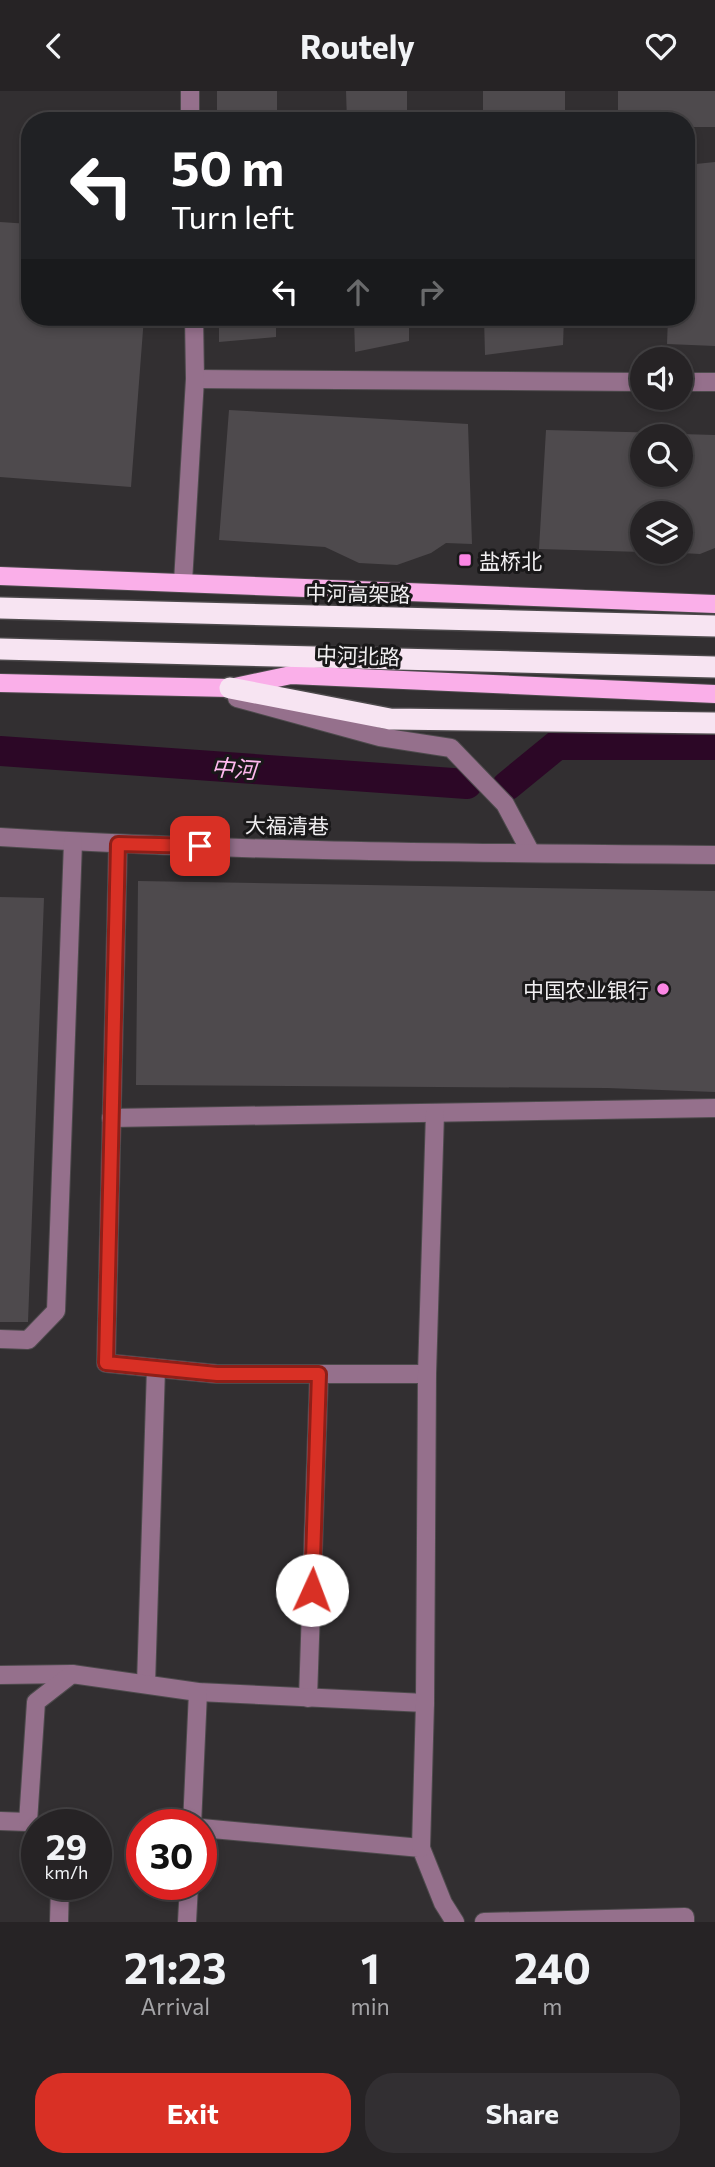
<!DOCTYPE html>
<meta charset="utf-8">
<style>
body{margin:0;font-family:Commissioner,"Noto Sans SC",sans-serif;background:#322f32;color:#f1f3f6;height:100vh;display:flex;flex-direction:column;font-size:26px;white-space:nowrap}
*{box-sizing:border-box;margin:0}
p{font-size:23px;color:#a4a4a7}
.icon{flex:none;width:38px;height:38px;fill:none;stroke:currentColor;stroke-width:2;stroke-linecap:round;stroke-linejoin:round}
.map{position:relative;height:1831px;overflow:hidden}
.sheet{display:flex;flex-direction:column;background:#262325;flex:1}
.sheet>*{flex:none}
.guide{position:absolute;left:21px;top:21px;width:674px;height:214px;border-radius:28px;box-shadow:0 4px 10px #0003,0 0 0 2px #424042;background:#202124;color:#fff;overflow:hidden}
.tools{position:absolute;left:630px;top:256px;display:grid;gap:14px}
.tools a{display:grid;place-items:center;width:63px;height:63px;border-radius:50%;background:#262325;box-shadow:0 4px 10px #0003,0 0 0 2px #424042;font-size:35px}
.speed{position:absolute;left:21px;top:1718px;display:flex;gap:14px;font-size:35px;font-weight:700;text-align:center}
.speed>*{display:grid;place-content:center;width:91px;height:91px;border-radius:50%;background:#262325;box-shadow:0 4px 10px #0003,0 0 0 2px #424042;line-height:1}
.speed small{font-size:18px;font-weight:400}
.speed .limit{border:10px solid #d22;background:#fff;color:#111}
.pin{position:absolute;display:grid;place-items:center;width:60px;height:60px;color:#fff;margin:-30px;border-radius:14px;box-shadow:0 4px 10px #0006}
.me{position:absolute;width:77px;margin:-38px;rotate:2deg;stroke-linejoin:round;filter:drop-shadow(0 0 5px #0008)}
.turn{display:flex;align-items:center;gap:24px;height:147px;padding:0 35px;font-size:32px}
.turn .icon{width:91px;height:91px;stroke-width:2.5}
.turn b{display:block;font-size:49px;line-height:60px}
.lanes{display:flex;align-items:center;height:66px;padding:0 35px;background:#0003;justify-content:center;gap:35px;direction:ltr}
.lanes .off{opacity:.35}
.eta{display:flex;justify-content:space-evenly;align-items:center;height:119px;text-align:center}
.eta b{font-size:42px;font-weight:700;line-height:49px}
.cta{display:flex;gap:14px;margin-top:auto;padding:14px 35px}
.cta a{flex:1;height:80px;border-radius:28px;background:#d93025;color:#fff;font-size:28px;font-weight:700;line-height:80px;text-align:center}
.cta a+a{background:#322f32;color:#f1f3f6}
header{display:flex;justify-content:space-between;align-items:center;height:91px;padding:0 35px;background:#262325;font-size:32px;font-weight:700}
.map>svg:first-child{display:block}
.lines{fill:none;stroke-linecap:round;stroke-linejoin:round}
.canal{stroke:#2c0726;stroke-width:30}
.building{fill:#4e4a4d}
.minor-casing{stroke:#4d4a4c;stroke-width:20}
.major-casing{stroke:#4d4a4c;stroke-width:20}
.highway-casing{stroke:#4d4a4c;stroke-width:24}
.minor{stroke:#95708c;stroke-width:18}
.major{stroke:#faafe9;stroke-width:18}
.highway{stroke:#f7e4f2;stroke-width:21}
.route-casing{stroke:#8d1f18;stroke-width:18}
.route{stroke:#d93025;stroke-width:12}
.poi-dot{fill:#fb86e4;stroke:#191819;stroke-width:2.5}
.labels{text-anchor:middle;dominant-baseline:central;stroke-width:6;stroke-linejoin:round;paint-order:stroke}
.poi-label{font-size:21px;fill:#f1eff1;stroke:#191819;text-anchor:start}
.street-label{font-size:21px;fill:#f1eff1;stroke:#191819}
.water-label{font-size:23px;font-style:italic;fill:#feb8ee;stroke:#191819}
</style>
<header><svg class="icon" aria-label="back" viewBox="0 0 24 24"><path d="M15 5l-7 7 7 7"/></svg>Routely<svg class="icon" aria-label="heart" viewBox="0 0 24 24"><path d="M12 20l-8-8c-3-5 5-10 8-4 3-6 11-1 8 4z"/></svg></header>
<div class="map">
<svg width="715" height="1831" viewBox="0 0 715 1831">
<rect width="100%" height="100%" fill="#322f31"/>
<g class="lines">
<!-- canal -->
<g class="canal">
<polyline points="0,660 467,693"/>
<polyline points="507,695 557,654 715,654"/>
</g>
</g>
<!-- building -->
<g class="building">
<rect x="217" y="0" width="60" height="30"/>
<polygon points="346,0 407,0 407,30 347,30"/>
<rect x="483" y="0" width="82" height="30"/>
<polygon points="618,0 715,0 715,36 686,36 686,30 618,30"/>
<polygon points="715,71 715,255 667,253 668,226 686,226 686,74"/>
<polygon points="0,131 30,133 30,226 144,226 131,396 0,386"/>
<polygon points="219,226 276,226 276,246 219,251"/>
<polygon points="354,226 409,226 409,250 355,261"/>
<polygon points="484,226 564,226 563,254 485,264"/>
<polygon points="229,319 468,333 472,453 446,452 431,462 397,474 359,472 325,456 219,449"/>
<polygon points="546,339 667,342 667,345 642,345 642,383 681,383 681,343 715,344 715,457 700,463 681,462 681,422 642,422 642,461 539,458"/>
<polygon points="138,790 715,800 715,1001 607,997 136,994"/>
<polygon points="0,806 44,807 28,1231 0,1231"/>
</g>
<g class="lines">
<!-- minor casing -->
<g class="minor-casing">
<g id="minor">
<polyline points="190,0 190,30"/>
<polyline points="195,288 642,291"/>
<polyline points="681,291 715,291"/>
<polyline points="183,491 195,288 194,226"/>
<polyline points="237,607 380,646 451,657 505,713 531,762"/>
<path d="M0,746C238,761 477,762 715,764"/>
<polyline points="118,753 106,1272 217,1283 427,1283"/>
<polyline points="111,1027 715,1017"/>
<polyline points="0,1248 28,1249 56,1220 73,751"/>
<polyline points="0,1584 72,1583"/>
<polyline points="146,1593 156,1277"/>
<polyline points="308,1607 319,1283"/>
<polyline points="0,1730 28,1731 37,1737"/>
<polyline points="28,1731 36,1611 72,1583 198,1601 425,1612"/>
<polyline points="192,1734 198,1601"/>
<polyline points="201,1737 421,1757 443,1812 455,1831"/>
<polyline points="421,1757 425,1612 427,1283 435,1022"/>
<polyline points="59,1831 60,1794"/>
<polyline points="187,1831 189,1794"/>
<polyline points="484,1831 685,1826 685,1831"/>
</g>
</g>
<!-- major casing -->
<g class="major-casing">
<g id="major">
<polyline points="0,485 715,513"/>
<polyline points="0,592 230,597 291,584 715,603"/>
</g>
</g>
<!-- highway casing -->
<g class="highway-casing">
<g id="highway">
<polyline points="0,517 715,535"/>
<polyline points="0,558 715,576"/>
<polyline points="230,597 390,628 715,632"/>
</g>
</g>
<!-- minor -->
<use href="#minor" class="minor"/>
<!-- major -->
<use href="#major" class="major"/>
<!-- highway -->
<use href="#highway" class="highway"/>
</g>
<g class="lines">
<!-- route casing -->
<g class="route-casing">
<polyline id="route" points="200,755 118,753 106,1272 217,1283 319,1283 312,1499"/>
</g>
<!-- route -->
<use href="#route" class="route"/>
</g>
<!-- markers -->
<g class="poi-dot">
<rect x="458" y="462" width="14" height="14" rx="3.5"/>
<circle cx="663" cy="898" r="7"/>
</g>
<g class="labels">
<!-- poi labels -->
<g class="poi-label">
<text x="479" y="469">盐桥北</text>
<text x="649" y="898" text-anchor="end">中国农业银行</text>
</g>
<!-- street labels -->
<g class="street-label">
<text transform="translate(358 502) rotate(1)">中河高架路</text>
<text transform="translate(358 564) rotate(2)">中河北路</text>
<text transform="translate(287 734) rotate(1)">大福清巷</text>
</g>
<!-- water labels -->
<g class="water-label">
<text transform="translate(234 677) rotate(4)">中河</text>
</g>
</g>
</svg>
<div class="tools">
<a><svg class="icon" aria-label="sound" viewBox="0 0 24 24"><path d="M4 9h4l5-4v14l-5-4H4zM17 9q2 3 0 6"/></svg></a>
<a><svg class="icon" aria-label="search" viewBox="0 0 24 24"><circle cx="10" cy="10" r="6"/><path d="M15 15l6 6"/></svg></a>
<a><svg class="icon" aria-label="layers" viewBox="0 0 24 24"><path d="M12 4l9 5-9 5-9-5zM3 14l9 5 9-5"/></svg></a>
</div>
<div class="speed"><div>29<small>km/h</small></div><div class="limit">30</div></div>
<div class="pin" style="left:200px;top:755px;background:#d93025"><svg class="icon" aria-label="arrive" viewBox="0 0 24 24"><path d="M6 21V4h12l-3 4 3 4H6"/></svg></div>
<svg class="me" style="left:312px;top:1499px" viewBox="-20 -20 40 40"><circle r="19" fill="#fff"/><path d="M0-13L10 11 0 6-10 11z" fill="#d93025"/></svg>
<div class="guide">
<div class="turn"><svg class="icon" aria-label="left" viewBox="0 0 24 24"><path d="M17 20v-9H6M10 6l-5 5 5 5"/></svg><div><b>50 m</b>Turn left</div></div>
<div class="lanes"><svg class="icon" aria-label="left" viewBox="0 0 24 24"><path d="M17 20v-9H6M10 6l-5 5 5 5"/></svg><svg class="icon off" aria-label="ahead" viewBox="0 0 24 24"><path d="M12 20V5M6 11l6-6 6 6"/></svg><svg class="icon off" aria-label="right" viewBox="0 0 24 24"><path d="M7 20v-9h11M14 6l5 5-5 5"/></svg></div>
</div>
</div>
<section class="sheet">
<div class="eta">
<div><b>21:23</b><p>Arrival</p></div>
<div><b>1</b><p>min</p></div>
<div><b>240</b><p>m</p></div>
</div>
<div class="cta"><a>Exit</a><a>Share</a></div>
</section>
